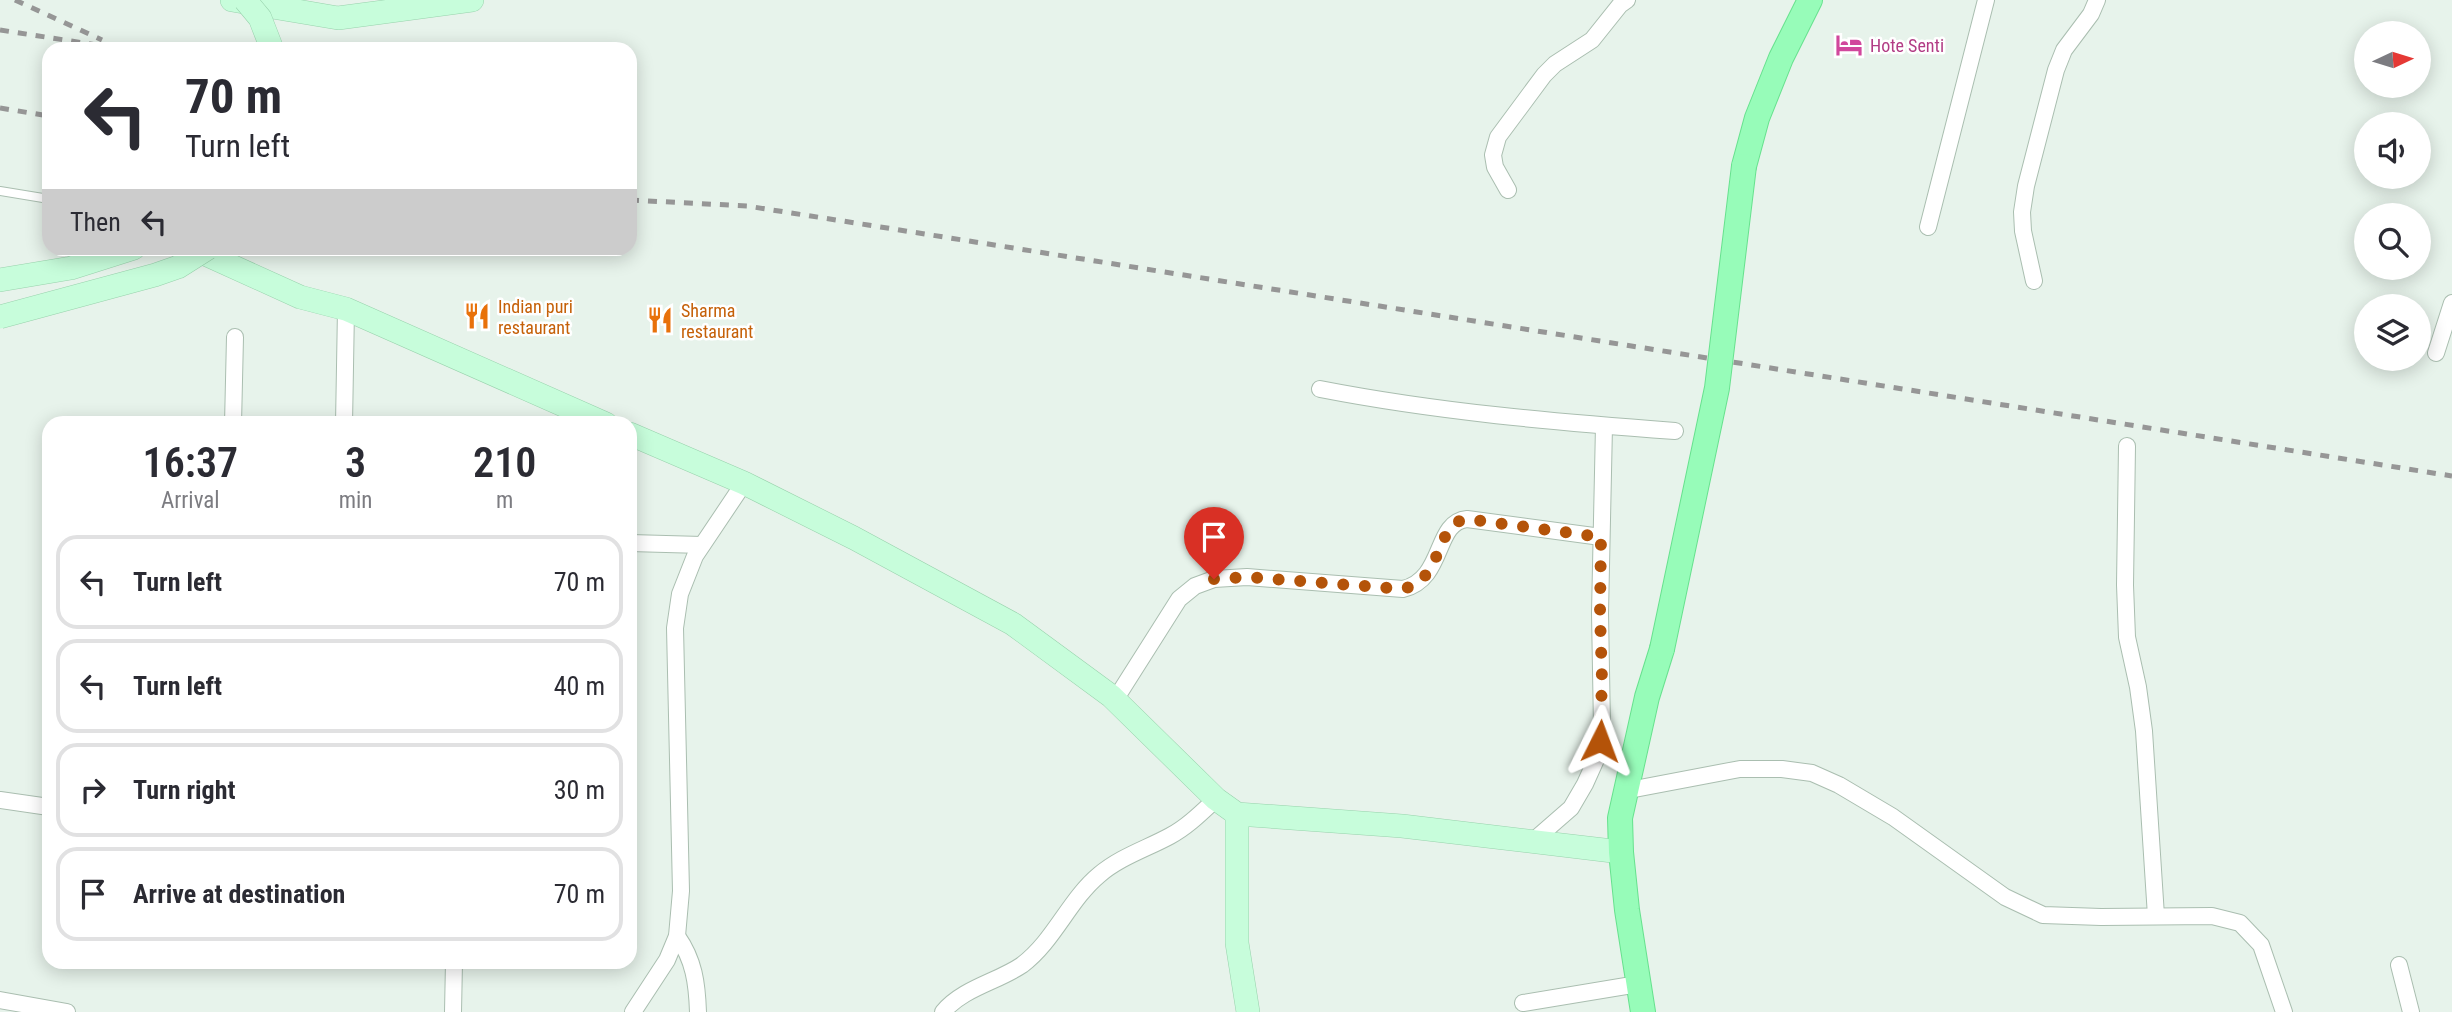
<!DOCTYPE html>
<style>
body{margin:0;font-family:"Roboto Condensed",sans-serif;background:#f7f7f7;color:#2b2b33;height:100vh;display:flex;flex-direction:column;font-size:26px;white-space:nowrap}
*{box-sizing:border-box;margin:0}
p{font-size:23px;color:#7c7c81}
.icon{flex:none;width:38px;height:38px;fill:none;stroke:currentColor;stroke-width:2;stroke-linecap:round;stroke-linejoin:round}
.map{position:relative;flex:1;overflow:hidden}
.details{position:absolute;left:42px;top:416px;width:595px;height:553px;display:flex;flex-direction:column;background:#fff;border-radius:21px;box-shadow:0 4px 18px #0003}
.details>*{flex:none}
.hud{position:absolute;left:42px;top:42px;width:595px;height:214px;border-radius:21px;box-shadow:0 4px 18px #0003;background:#fff;color:#2b2b33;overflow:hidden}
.needle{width:46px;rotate:86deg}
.tools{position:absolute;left:2354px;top:21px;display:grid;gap:14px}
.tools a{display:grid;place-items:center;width:77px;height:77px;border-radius:50%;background:#fff;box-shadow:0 4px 18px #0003;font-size:35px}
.pin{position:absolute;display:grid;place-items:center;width:60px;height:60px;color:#fff;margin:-72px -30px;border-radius:50% 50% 50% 0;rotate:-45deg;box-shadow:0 0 7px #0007}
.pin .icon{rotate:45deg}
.me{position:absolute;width:77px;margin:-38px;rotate:3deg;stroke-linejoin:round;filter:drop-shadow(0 0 5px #0008)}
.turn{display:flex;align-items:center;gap:24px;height:147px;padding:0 28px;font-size:32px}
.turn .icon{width:91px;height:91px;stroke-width:2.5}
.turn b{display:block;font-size:49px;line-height:60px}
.then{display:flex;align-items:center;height:66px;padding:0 28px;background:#0003;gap:14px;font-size:26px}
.eta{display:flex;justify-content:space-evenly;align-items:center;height:119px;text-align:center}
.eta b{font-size:42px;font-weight:600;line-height:49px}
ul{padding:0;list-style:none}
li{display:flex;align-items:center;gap:21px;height:94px;margin:0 14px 10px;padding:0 14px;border:4px solid #e1e1e2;border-radius:21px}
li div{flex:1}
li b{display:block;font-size:26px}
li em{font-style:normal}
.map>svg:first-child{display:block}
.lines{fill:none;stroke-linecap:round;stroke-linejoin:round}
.lane-casing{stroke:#aabeb0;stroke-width:10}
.street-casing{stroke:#aabeb0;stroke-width:18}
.secondary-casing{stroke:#98d2ac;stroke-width:24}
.primary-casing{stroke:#67e18e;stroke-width:26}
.lane{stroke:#fff;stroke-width:8}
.street{stroke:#fff;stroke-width:16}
.secondary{stroke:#c7fddb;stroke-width:23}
.primary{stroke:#97fcb9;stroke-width:24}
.rail{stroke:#969696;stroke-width:5;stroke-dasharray:9 9;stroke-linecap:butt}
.secondary-bridge-casing{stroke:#98d2ac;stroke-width:24;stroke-linecap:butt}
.primary-bridge-casing{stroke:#67e18e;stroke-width:26;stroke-linecap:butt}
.secondary-bridge{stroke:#c7fddb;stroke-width:23}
.primary-bridge{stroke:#97fcb9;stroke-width:24}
.route{stroke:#b45309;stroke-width:12;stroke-dasharray:0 21.6}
.labels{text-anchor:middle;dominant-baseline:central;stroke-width:5;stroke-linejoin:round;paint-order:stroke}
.hotel-label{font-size:18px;fill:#b23c85;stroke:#fff;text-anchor:start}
.food-label{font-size:18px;fill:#c56008;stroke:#fff;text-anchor:start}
</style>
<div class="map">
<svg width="2452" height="1012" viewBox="0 0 2452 1012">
<rect width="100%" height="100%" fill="#e7f3eb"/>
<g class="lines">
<!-- lane casing -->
<g class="lane-casing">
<polyline id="lane" points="0,191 49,199"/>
</g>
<!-- street casing -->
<g class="street-casing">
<g id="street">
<polyline points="1508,190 1495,167 1493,155 1498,137 1544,75 1555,64 1592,40 1620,5 1627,0"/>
<polyline points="1928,227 1986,0"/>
<polyline points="2034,281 2023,231 2022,212 2026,186 2056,70 2064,50 2091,14 2097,0"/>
<polyline points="2436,353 2452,303"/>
<path d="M1320,389C1438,412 1555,422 1675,431"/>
<polyline points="233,424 235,337"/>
<polyline points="344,424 346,309"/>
<polyline points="2127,446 2125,585 2127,637 2138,687 2144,731 2156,916"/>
<polyline points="630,543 702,545"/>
<path d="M1115,700L1179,599L1195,586L1214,579L1247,577L1403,589C1445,579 1434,522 1467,519L1601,537"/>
<polyline points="1624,791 1740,769 1782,769 1812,773 1839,785 1893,817 2005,897 2043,915 2101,917 2212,916 2240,923 2261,945 2284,1012"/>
<polyline points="0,800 49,807"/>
<polyline points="1532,842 1571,808 1585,784 1598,755 1602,727 1600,613 1604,426"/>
<path d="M677,936C694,960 697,983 698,1012"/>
<polyline points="2399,965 2411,1012"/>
<polyline points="0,1000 67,1012"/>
<polyline points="1523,1003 1638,984"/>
<polyline points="453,1012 454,962"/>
<polyline points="633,1012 667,960 677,936 681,891 675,628 680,594 695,556 744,483"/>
<path d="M943,1012C963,988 997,982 1022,965C1054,941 1069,900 1099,875C1120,857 1146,849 1170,836C1187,827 1201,813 1216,799"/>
</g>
</g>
<!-- secondary casing -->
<g class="secondary-casing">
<g id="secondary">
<polyline points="232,0 338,18 472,0"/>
<polyline points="192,248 300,297 346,309 606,424"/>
<polyline points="0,280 71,268 134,248"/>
<polyline points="630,434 744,483 854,538 1013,624 1111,696 1216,799 1237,814 1402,826 1621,852"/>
<polyline points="1237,814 1237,943 1248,1012"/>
</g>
</g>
<!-- primary casing -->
<g class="primary-casing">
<g id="primary">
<polyline points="1744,166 1757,118 1781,58 1810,0"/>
<polyline points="1643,1012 1627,910 1621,852 1620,818 1647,697 1662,649"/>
</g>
</g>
<!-- lane -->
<use href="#lane" class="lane"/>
<!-- street -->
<use href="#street" class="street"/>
<!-- secondary -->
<use href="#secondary" class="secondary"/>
<!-- primary -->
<use href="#primary" class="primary"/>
<!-- rail -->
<g class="rail">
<polyline points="15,0 102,40"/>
<polyline points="0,30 123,49"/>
<polyline points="0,108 49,116"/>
<polyline points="630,200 747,206 868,225 2452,476"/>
</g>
<!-- secondary-bridge casing -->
<g class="secondary-bridge-casing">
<g id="secondary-bridge">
<polyline points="245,0 260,18 272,49"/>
<polyline points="0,317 155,275 178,267 208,248"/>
</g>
</g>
<!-- primary-bridge casing -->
<g class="primary-bridge-casing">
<polyline id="primary-bridge" points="1662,649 1717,388 1744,166"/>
</g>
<!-- secondary-bridge -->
<use href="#secondary-bridge" class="secondary-bridge"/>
<!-- primary-bridge -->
<use href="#primary-bridge" class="primary-bridge"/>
</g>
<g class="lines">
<!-- route -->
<path class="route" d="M1214,579L1247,577L1403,589C1445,579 1434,523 1467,519L1601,537L1600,613L1602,680L1600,741"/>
</g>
<!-- icons -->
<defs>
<g id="hotel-bare" transform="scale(2.1)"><path d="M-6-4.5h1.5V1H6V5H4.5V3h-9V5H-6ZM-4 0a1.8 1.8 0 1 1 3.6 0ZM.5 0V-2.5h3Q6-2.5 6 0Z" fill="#d1479c" stroke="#fff" stroke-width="2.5" paint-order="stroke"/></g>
<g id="restaurant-bare" transform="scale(2.1)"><path d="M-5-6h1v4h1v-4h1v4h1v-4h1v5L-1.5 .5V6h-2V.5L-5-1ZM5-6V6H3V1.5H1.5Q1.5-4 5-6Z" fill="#e8710a" stroke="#fff" stroke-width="2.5" paint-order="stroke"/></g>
</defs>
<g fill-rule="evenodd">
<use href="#hotel-bare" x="1849" y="45"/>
<use href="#restaurant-bare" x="477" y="316"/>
<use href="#restaurant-bare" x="660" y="320"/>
</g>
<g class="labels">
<!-- hotel labels -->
<g class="hotel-label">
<text x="1870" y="45">Hote Senti</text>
</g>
<!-- food labels -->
<g class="food-label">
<text x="498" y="306">Indian puri<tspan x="498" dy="21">restaurant</tspan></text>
<text x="681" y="310">Sharma<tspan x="681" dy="21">restaurant</tspan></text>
</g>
</g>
</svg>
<div class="tools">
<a><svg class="needle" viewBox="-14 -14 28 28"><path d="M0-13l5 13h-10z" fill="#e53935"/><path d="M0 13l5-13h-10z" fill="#7c7c81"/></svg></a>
<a><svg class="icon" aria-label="sound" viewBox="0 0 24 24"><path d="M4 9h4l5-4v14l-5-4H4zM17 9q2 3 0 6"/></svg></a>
<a><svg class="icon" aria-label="search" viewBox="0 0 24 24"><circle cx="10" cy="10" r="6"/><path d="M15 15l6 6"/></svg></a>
<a><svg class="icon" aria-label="layers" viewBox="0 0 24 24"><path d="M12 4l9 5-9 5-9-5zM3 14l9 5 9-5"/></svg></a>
</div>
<div class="pin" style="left:1214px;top:579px;background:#d93025"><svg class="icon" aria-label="arrive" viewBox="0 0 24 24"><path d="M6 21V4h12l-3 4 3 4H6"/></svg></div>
<svg class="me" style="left:1600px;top:741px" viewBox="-20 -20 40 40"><path d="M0-17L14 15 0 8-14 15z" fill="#b45309" stroke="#fff" stroke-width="4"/></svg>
<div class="hud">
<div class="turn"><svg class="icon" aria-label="left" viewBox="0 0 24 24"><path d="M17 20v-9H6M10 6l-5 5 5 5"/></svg><div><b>70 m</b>Turn left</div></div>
<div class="then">Then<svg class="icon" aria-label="left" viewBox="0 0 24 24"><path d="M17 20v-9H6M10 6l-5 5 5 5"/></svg></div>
</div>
<section class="details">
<div class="eta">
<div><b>16:37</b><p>Arrival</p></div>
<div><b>3</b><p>min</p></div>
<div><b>210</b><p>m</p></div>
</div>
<ul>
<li><svg class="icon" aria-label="left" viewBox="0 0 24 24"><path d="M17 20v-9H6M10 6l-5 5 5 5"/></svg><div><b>Turn left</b></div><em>70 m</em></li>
<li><svg class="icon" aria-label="left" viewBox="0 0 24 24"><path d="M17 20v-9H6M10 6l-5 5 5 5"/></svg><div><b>Turn left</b></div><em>40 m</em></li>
<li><svg class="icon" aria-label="right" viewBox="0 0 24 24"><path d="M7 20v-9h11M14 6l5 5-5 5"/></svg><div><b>Turn right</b></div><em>30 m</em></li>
<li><svg class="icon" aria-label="arrive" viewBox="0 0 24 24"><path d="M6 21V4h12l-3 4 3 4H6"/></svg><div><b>Arrive at destination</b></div><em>70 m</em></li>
</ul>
</section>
</div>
